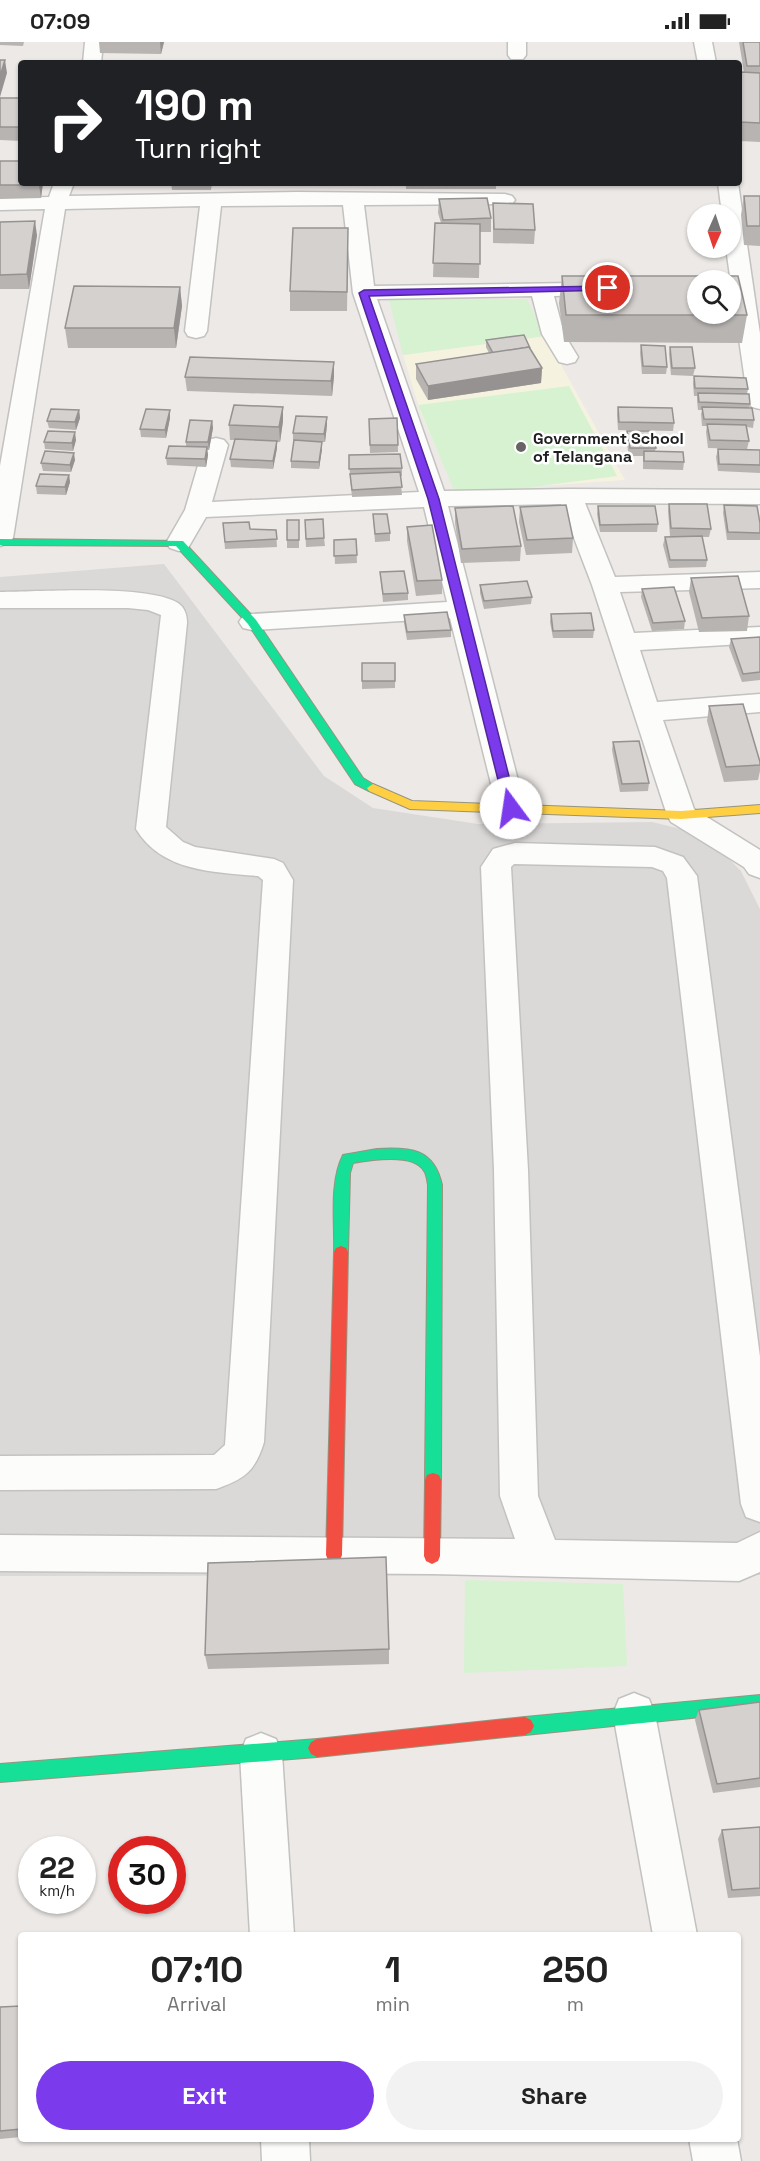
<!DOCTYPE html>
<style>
body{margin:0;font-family:"Space Grotesk",sans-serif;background:#f2f2f2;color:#222;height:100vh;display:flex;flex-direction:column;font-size:22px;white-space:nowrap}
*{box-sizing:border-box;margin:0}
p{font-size:20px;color:#767676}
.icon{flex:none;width:33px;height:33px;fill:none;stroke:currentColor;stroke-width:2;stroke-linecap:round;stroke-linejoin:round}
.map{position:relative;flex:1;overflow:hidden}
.side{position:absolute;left:18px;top:1890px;width:723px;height:210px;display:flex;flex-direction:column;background:#fff;border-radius:6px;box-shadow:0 2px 4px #0004}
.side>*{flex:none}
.guide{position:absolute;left:18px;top:18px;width:724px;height:126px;border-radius:6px;box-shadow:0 2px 4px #0004;background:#202124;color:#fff;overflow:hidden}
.needle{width:39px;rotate:183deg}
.buttons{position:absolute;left:687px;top:162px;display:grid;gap:12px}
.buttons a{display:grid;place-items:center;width:54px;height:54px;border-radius:50%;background:#fff;box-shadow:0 2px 4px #0004;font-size:30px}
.speed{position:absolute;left:18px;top:1794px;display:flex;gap:12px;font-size:30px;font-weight:700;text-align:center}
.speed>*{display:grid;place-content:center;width:78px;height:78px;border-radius:50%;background:#fff;box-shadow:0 2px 4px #0004;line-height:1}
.speed small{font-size:15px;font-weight:400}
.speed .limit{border:9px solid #d22;background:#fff;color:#111}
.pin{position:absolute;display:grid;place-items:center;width:51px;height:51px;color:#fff;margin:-26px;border:3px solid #fff;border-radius:50%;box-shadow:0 2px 6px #0007}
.me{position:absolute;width:66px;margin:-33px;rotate:346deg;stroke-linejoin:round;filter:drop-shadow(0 0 4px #0008)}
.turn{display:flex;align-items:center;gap:21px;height:126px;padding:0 18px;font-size:27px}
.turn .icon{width:78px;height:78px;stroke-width:2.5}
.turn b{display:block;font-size:42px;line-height:51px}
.eta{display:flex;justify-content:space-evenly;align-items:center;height:102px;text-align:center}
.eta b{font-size:36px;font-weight:700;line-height:42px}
.action{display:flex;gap:12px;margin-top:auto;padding:12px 18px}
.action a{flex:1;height:69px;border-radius:36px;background:#7c3aed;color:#fff;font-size:24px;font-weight:700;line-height:69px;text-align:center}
.action a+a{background:#f2f2f2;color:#222}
.status{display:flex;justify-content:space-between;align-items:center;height:42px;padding:0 30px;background:#fff;direction:ltr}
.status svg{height:16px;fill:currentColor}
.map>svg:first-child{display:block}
.residential{fill:#dbd9d8}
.education{fill:#f6f2e0}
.park{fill:#d6f2d1}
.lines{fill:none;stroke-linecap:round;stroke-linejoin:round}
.street-casing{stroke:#c3c2c1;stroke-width:3}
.fast-casing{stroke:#97947e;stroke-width:2}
.slow-casing{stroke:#97947e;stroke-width:2}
.jam-casing{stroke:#97947e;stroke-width:2}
.street{fill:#fcfcfb;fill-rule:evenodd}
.fast{fill:#16e098;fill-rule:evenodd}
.slow{fill:#ffcf43;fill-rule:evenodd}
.jam{fill:#f24e42;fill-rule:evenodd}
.wall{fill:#b7b4b2}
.shaded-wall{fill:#959291}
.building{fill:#d5d1cf;stroke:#959291;stroke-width:1.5;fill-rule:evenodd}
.route{fill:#7c3aed;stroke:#51269a;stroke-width:1.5}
.poi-dot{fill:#666564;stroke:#fff;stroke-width:2}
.labels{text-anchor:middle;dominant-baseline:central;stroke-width:5;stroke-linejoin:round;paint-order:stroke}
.far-poi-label{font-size:16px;font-weight:bold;fill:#1e1e1e;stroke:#fff;text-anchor:start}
</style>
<div class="status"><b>07:09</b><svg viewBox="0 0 49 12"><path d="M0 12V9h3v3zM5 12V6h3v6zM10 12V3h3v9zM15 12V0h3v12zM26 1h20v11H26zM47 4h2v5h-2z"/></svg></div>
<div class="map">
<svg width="760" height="2119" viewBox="0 0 760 2119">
<rect width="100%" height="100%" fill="#ece9e6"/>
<!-- residential -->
<polygon class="residential" points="164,522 324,734 373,766 478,782 652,780 685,788 717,805 741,829 760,867 760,1533 0,1534 0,535"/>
<!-- education -->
<polygon class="education" points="545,294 625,438 456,450 421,372 403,313"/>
<!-- park -->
<g class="park">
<polygon points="389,257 527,257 545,294 403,313"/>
<polygon points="569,344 617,434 457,455 418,363"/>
<polygon points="465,1538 623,1542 627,1624 464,1631"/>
</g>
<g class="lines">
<!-- street casing -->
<g class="street-casing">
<g id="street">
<polygon points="85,0 103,0 101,21 83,21"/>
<polygon points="508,0 526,0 526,13 523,17 511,17 508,13"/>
<polygon points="694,0 712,0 716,21 698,21"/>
<polygon points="54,141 74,141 69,154 297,150 505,152 512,154 515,158 512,162 364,163 374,244 698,239 698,251 554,254 564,292 578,315 575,320 567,322 559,320 542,292 532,254 377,257 444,449 570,447 760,448 760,462 585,461 615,535 760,530 760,546 620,550 634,591 760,585 760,601 640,608 657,660 760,652 760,670 663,678 694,767 760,808 760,836 749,832 744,825 671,780 667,773 592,543 561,462 448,464 525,766 521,773 511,776 501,773 497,766 450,576 252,588 243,586 239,580 243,574 252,572 447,560 424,465 206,475 188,506 179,509 170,506 166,501 185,468 204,403 208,398 216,396 224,398 228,403 212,460 419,450 353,251 343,163 221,164 207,289 204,294 196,296 188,294 185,289 200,164 65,167 13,496 9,501 0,504 0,424 45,167 0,168 0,156 49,155"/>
<polygon points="718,141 738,141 760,292 760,367 752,365 748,360 726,206 730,206 730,172 722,172"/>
<path d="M0,550C40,550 147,542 178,561C185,566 187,573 187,581L166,785L183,800L195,805L274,817L283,821L293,838L264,1400C255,1430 244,1437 216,1447L0,1448V1414L214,1413L225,1403L263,838L258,834C214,830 162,830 136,787L161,573L148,568L128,566H0Z"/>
<polygon points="515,801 655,805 683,815 697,834 760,1315 760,1480 746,1475 741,1462 667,836 663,829 652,825 514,822 511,825 528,1128 538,1454 555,1498 737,1501 760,1490 760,1530 739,1539 432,1532 0,1529 0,1493 515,1497 500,1454 494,1128 481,825 493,807"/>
<polygon points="634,1651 649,1657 655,1672 697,1893 653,1893 613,1672 619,1657"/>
<polygon points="261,1691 276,1697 282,1712 294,1893 250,1893 240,1712 246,1697"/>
<polygon points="261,2097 309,2097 310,2119 262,2119"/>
<polygon points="689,2097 737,2097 741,2119 693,2119"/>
</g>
</g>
<!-- fast casing -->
<g class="fast-casing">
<g id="fast">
<polygon points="0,497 183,499 256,578 363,736 379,746 377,749 369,749 355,742 248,582 176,504 0,503"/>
<path d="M377,1107C410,1105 434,1106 442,1143L441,1438L439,1443L433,1445L427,1443L425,1438L428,1143C427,1139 427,1133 424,1129C414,1111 370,1118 353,1121L350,1131L348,1210L346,1214L341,1216L336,1214L334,1210C335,1179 329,1141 343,1113Z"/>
<polygon points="760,1653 760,1669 525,1693 519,1690 516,1684 519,1678 525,1675"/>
<polygon points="317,1697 323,1700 326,1706 323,1712 317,1715 0,1740 0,1722"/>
</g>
</g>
<!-- slow casing -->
<g class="slow-casing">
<polygon id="slow" points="373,742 412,759 681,769 760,763 760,771 681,777 410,767 369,749 367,746"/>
</g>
<!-- jam casing -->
<g class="jam-casing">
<g id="jam">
<polygon points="341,1204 346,1206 348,1210 342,1513 340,1518 334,1521 328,1518 326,1513 334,1210 336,1206"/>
<polygon points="433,1431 439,1433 441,1438 440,1514 438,1519 432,1522 426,1519 424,1514 425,1438 427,1433"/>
<polygon points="525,1675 531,1678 534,1684 531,1690 525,1693 317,1715 311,1712 308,1706 311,1700 317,1697"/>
</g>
</g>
<!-- street -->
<use href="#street" class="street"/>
<!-- fast -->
<use href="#fast" class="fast"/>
<!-- slow -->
<use href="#slow" class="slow"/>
<!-- jam -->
<use href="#jam" class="jam"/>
</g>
<!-- wall -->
<g class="wall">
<polygon points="0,0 24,0 23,4 0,3"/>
<polygon points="99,0 164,0 161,12 100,11"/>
<polygon points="739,0 760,0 760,100 740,99 740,30 744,30"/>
<polygon points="0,56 21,56 21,99 0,98"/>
<polygon points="0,119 43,141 41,156 0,157"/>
<polygon points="171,141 212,141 211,148 172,148"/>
<rect x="406" y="141" width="90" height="6"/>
<polygon points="744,154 760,154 760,204 744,203 741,173"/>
<polygon points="439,157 491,176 491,190 480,190 479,236 433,235 435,181 441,181 438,171"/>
<polygon points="493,161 535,188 534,202 493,201"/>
<polygon points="0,180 37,193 29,247 0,247"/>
<polygon points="348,205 347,269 290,269 290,249"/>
<polygon points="562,234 747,273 742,301 564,300 559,261"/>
<polygon points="180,245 182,264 176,306 68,306 65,286"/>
<polygon points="486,298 530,307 542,326 541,341 428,358 416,337 416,322 489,311 486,305"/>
<polygon points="641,303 667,325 666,332 642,332 640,311"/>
<polygon points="670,305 695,326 693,334 671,333 669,312"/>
<polygon points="334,334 332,354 187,349 185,335"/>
<polygon points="694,334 748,347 747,352 750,362 749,366 754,378 753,386 747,385 749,399 747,407 708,406 706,390 707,384 702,384 701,372 702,368 698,368 697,359 697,354 694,354 693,342"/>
<polygon points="283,365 283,379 280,400 277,400 277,406 273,427 231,425 230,417 235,398 230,398 229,383"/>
<polygon points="618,365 674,381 673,389 618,388 617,373"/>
<polygon points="79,368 80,376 76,388 49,386 47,379"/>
<polygon points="170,368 170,376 166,396 141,395 140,387"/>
<polygon points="397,376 398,410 370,411 369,377"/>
<polygon points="212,379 213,386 209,408 207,408 208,413 206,425 167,423 166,416 186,405 186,400"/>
<polygon points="327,383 325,400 322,400 322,407 319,427 291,426 291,419 294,399 293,398 293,391"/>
<polygon points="627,389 656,406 655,409 684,420 683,428 643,427 643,414 629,414 626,397"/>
<polygon points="76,398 73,409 45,407 44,400"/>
<polygon points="718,407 760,408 760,431 718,429 716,415"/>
<polygon points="349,413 402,426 402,434 400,434 402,453 352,455 350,435"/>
<polygon points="75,418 71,430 43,429 41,421"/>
<polygon points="69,433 70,440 66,453 37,452 36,444"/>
<polygon points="669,462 711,487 709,495 702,495 707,518 706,525 669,526 663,503 665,495 688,494 670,494 668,469"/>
<polygon points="724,463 760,481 760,498 727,498 723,471"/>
<polygon points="598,464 658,482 657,490 600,490 597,472"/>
<polygon points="520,465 573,496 572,511 526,513 519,480"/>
<polygon points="455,466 521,504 520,519 461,521 455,481"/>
<polygon points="373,472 390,491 390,499 375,500"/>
<polygon points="299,478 299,506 287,506 287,498"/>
<polygon points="305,478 324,496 325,504 306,505"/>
<polygon points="223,481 250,487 276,488 277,505 225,507"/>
<polygon points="407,485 442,538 442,552 416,554 407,499"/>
<polygon points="356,497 357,521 335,522 334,498"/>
<polygon points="380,530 408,551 408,558 383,560"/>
<polygon points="691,536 749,574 747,589 699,590 689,550"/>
<polygon points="480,543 532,555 531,562 484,567 480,551"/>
<polygon points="642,547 685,579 684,587 652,589 641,555"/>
<polygon points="551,572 594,588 593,596 553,596 550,580"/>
<polygon points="404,573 451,588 451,595 407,598 404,581"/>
<polygon points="760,596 760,638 742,640 729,605 731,597"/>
<polygon points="362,621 395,621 395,646 362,647"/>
<polygon points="709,664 760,720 760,729 758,738 724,740 707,679"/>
<polygon points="613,700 649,741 648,749 620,750 612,708"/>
<polygon points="389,1607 389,1622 208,1627 205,1613"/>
<polygon points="760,1660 760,1745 713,1751 695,1678 699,1668"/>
<polygon points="760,1785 760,1854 728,1856 718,1797 722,1788"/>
<polygon points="21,1964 21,2095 0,2097 0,1965"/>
</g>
<!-- shaded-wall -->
<g class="shaded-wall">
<polygon points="160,0 164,0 161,12"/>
<polygon points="5,18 7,31 0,55 0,34"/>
<polygon points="39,141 43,141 41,156 39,143"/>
<polygon points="35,179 37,193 29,247 27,232"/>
<polygon points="180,245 182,264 176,306 174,286"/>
<polygon points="334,320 334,334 332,354 331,339"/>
<polygon points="542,326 541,341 428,358 428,344"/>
<polygon points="283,365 283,379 280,400 279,385"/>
<polygon points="79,368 80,376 76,388 75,380"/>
<polygon points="170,368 170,376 166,396 165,388"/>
<polygon points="327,375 327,383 325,400 324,392"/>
<polygon points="212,379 213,386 209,408 208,400"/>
<polygon points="75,390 76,398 73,409 72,401"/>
<polygon points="277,399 277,406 273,427 273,419"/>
<polygon points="322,400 322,407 319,427 319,420"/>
<polygon points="207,405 208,413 206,425 205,417"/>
<polygon points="74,411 75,418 71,430 70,423"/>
<polygon points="69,433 70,440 66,453 65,445"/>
</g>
<!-- building -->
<g class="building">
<polygon points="743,0 760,0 760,24 747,24"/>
<polygon points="0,18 5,18 0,34"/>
<polygon points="740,30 760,31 760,81 740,80"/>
<rect x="0" y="56" width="21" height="29"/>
<polygon points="0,119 21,119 21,141 39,141 39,143 0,143"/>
<polygon points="744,154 760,154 760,184 747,184"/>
<polygon points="487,156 491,176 443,178 439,157"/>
<polygon points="493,161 533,162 535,188 494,187"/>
<polygon points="35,179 27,232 0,233 0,180"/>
<polygon points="435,181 480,182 480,222 433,221"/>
<polygon points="293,186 348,186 347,250 290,249"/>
<path d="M562,234H738L747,273H566ZM698,238H730V272H698Z"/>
<polygon points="74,244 180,245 174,286 65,286"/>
<polygon points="524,293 530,306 529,305 493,311 486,298"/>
<polygon points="641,303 665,304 667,325 643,324"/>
<polygon points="529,305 542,326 428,344 416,322"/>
<polygon points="670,305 692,305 695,326 672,326"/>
<polygon points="190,315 334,320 331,339 185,335"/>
<polygon points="694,334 746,336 748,347 695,346"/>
<polygon points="698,351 749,352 750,362 699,360"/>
<polygon points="234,363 283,365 279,385 229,383"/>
<polygon points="618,365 672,366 674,381 619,380"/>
<polygon points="702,365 752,366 754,378 704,377"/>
<polygon points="51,367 79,368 75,380 47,379"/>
<polygon points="146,367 170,368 165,388 140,387"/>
<polygon points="296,374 327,375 324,392 293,391"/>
<polygon points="397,376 398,403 370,403 369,377"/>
<polygon points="190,378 212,379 208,400 186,400"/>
<polygon points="707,382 746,383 749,399 710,398"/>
<polygon points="48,389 75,390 72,401 44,400"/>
<polygon points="627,389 653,389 656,406 630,406"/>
<polygon points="235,397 277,399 273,419 230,417"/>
<polygon points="294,398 322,400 319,420 291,419"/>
<polygon points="169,404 207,405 205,417 166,416"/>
<polygon points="718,407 760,408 760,423 719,422"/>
<polygon points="45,409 74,411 70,423 41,421"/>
<polygon points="644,409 683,410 684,420 644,419"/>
<polygon points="400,412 402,426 349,427 349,413"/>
<polygon points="400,430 402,445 352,448 350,432"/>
<polygon points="40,432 69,433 65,445 36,444"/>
<polygon points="669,462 707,462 711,487 671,486"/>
<polygon points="566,463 573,496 527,498 520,465"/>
<polygon points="724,463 757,464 760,481 760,491 728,490"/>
<polygon points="513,464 521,504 462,507 455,466"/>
<polygon points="598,464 655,464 658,482 600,483"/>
<polygon points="373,472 387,472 390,491 375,492"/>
<polygon points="323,477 324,496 306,497 305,478"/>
<rect x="287" y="478" width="12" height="20"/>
<polygon points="249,480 250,487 276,488 277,497 225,500 223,481"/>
<polygon points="432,483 442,538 417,539 407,485"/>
<polygon points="702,494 707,518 670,518 665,495"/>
<polygon points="356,497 357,513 334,514 334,498"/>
<polygon points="404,529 408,551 383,552 380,530"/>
<polygon points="738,534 749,574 702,576 691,536"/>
<polygon points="527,539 532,555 484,559 480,543"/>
<polygon points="674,545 685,579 653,581 642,547"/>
<polygon points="447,570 451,588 407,590 404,573"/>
<polygon points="591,571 594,588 553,589 551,572"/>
<polygon points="760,595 760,630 743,632 731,597"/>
<rect x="362" y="621" width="33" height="18"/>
<polygon points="743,662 760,720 760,723 726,725 709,664"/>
<polygon points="639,699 649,741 622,742 613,700"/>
<polygon points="386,1515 389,1607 205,1613 208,1521"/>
<polygon points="760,1660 760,1736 717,1742 699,1668"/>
<polygon points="760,1785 760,1846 732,1848 722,1788"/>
<polygon points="21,1964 21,2087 0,2089 0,1965"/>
</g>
<!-- route -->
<polygon class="route" points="608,244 612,246 611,248 369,254 439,457 517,766 511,771 505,766 428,457 359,251 364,248"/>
<!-- markers -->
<circle class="poi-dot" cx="521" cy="405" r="6"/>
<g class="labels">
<!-- far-poi labels -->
<g class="far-poi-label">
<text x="533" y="396">Government School<tspan x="533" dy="18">of Telangana</tspan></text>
</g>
</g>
</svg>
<div class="buttons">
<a><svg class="needle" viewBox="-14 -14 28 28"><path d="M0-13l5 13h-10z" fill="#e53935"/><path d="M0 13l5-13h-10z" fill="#767676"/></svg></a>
<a><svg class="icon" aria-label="search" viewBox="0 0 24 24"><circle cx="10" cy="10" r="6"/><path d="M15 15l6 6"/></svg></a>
</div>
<div class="speed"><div>22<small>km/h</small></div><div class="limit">30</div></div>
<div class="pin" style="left:608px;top:246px;background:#d93025"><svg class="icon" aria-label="arrive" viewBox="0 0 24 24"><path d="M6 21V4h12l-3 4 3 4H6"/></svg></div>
<svg class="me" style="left:511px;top:766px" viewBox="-20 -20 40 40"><circle r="19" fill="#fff"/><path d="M0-13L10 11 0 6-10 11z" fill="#7c3aed"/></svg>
<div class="guide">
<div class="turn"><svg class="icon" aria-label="right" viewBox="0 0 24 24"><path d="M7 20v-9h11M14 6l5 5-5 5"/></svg><div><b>190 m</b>Turn right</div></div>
</div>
<section class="side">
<div class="eta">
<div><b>07:10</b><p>Arrival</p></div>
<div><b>1</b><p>min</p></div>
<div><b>250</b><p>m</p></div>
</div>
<div class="action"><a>Exit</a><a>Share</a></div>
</section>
</div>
